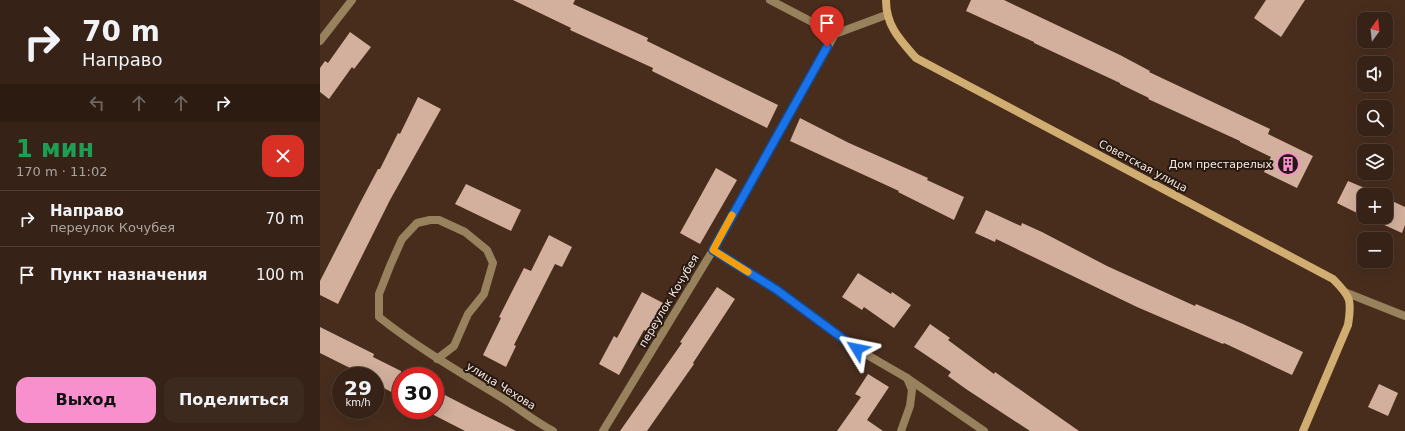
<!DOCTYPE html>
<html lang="ru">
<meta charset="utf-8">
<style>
body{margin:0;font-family:"DejaVu Sans",sans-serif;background:#3d2a1f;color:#f1f3f6;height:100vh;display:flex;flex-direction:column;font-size:15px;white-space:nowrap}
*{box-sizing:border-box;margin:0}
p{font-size:13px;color:#aaa4a1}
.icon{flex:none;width:22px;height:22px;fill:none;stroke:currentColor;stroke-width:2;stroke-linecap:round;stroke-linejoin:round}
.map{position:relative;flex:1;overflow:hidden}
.details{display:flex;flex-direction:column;background:#362216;width:320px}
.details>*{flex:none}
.top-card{background:#362216;color:#f1f3f6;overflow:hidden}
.needle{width:26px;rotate:15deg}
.buttons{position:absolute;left:1037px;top:12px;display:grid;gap:8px}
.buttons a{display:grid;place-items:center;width:36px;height:36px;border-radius:8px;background:#362216;box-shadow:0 4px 16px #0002,0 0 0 1px #503f35;font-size:20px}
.speed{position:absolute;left:12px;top:367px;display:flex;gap:8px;font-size:20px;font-weight:700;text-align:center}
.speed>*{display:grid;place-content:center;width:52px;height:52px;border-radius:50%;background:#362216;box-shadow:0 4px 16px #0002,0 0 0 1px #503f35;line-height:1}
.speed small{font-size:10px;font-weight:400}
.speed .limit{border:6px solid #d22;background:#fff;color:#111}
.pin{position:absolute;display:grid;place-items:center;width:34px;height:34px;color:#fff;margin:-41px -17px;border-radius:50% 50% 50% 0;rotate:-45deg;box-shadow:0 0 4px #0007}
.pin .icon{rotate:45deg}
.me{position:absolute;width:44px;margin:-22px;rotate:305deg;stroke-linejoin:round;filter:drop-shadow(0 0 3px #0008)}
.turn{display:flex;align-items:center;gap:14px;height:84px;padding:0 16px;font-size:18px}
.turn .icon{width:52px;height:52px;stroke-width:2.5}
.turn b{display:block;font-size:28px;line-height:34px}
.lanes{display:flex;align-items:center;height:38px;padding:0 16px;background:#0003;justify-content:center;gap:20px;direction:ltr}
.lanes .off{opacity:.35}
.round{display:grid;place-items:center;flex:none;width:42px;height:42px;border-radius:12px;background:#3d2a1f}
.headline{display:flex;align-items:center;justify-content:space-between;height:68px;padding:0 16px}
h1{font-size:24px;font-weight:700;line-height:30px;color:#1e9e55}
.cta{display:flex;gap:8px;margin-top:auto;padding:8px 16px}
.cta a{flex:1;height:46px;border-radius:12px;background:#f790cd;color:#111;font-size:16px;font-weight:700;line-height:46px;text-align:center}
.cta a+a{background:#3d2a1f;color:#f1f3f6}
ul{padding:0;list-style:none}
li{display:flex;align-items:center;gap:12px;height:56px;padding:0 16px;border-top:1px solid #503f35}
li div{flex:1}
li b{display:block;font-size:15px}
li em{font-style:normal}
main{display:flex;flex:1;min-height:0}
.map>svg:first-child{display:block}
.building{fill:#d2b09d}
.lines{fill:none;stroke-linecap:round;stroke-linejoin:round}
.street{stroke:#98825d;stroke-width:8}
.secondary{stroke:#d0ad71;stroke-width:8}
.route-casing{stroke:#114b97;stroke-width:10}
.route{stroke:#1a73e8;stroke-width:7}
.slow{stroke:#f59e0b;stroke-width:7}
.labels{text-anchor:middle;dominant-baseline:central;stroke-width:4;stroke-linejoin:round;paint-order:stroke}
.poi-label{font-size:11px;fill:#f9e7dd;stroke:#251912;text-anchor:end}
.street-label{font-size:11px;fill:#f9e7dd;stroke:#251912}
</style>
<main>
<section class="details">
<div class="top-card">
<div class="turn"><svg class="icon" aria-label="right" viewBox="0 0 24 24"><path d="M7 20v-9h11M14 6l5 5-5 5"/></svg><div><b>70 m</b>Направо</div></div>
<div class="lanes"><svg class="icon off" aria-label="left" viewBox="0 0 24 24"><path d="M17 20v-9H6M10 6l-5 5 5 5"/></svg><svg class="icon off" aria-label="ahead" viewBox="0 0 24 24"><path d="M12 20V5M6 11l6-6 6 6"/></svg><svg class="icon off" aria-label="ahead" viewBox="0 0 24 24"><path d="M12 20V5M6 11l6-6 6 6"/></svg><svg class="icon" aria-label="right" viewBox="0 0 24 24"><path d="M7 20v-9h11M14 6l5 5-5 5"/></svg></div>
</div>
<div class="headline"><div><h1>1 мин</h1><p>170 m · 11:02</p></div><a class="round" style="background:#d93025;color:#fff"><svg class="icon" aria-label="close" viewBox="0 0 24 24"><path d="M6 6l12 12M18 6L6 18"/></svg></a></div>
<ul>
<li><svg class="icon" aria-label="right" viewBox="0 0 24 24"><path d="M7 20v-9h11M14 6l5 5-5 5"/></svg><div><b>Направо</b><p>переулок Кочубея</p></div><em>70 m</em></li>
<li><svg class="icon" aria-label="arrive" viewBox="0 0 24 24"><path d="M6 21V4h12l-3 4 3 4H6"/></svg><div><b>Пункт назначения</b></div><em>100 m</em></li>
</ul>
<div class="cta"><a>Выход</a><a>Поделиться</a></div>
</section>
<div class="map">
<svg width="1085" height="431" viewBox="0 0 1085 431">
<rect width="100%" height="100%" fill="#482d1d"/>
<!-- building -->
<g class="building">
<polygon points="193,0 255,0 253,4 328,38 327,41 458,105 447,128 332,71 333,68 250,30 251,28"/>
<polygon points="651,0 684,0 800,55 830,71 829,72 950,129 948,134 993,156 977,188 944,172 951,157 920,142 920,141 828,99 829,98 800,84 800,83 714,43 714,42 646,11"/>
<polygon points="946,0 985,0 961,37 934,18"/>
<polygon points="30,32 51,47 34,69 32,67 9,99 0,92 0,68 5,61 8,63"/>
<polygon points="98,97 121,109 70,200 18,304 0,295 0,281 40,203 58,169 60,169 78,133 80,134"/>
<polygon points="480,118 529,143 608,178 607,180 644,197 634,220 578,192 579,191 470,141"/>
<polygon points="396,168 417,180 380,244 360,233"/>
<polygon points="1028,181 1047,189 1037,213 1017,203"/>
<polygon points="146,184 201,210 191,231 135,204"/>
<polygon points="1072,201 1085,207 1085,225 1082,233 1062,224"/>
<polygon points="666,210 701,226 702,223 722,232 787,266 875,306 876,304 923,324 983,352 972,375 904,343 903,344 817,307 676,239 675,242 655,233"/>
<polygon points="229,235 252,247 242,267 235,264 194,345 196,346 186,367 163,355 181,318 179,317 204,268 211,271"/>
<polygon points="538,273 571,294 572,292 591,305 574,328 544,307 542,310 522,297"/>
<polygon points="397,287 415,299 373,363 374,364 327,431 300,431 362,343 360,342"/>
<polygon points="322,292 343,303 327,331 324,330 299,375 279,364 294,336 297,338"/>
<polygon points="610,324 630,338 628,340 674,374 675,372 759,431 710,431 646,389 628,376 631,372 594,347"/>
<polygon points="0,327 54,354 53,357 81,371 81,397 58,385 59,382 55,380 55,376 46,376 0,353"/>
<polygon points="548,374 569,387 547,420 563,431 517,431 541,397 535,394"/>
<polygon points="1059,384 1078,393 1068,416 1048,407"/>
<polygon points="115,390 152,409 196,431 145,431 104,410 115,410"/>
</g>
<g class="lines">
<!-- street -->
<g class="street">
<polyline points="450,0 515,34"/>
<polyline points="0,41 32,0"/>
<polyline points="393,250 457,290 537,349 587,378 664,431"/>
<polyline points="1027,293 1085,316"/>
<path d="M117,359L134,346L148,314L164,294L173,263L167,250L145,232L119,220H110L97,223L82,239L70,266L59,294V317C99,349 143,374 187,401C202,411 216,422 233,431"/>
<polyline points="283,431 393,250 515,34 566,15"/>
<polyline points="581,431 590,406 592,390 587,378"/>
</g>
<!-- secondary -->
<path class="secondary" d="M566,0C566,26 580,40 596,58L1013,279C1031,297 1032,300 1028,325L983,431"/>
</g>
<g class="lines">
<!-- route casing -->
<g class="route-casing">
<polyline id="route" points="507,47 393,250 457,290 537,349"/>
</g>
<!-- route -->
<use href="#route" class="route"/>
<!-- slow -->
<polyline class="slow" points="412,215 393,250 428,272"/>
</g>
<!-- icons -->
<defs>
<g id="building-ring" transform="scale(1.15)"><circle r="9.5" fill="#251912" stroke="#f790cd" stroke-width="1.5"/><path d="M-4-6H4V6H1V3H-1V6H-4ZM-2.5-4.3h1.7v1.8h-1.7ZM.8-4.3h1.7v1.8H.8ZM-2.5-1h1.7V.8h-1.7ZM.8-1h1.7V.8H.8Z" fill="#f790cd"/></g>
</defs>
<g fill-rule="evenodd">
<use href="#building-ring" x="968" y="164"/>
</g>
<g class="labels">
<!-- poi labels -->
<g class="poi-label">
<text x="952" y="164">Дом престарелых</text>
</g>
<!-- street labels -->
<g class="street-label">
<text transform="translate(823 166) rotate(28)">Советская улица</text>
<text transform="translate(349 301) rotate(-59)">переулок Кочубея</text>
<text transform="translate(181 386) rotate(32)">улица Чехова</text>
</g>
</g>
</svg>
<div class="buttons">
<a><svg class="needle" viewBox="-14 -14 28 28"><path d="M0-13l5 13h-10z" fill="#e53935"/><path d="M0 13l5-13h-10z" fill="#aaa4a1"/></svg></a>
<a><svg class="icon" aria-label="sound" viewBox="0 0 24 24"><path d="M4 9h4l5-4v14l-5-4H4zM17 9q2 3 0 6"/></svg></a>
<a><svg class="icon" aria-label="search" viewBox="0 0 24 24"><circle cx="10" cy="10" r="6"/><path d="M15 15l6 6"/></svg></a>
<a><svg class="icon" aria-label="layers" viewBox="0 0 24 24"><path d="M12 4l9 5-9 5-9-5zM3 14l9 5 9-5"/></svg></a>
<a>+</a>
<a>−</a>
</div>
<div class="speed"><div>29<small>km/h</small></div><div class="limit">30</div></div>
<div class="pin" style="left:507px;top:47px;background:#d93025"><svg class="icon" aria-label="arrive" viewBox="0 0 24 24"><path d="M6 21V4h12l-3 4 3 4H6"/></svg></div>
<svg class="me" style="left:537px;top:349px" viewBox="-20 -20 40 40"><path d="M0-17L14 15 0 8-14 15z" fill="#1a73e8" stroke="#fff" stroke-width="4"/></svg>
</div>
</main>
